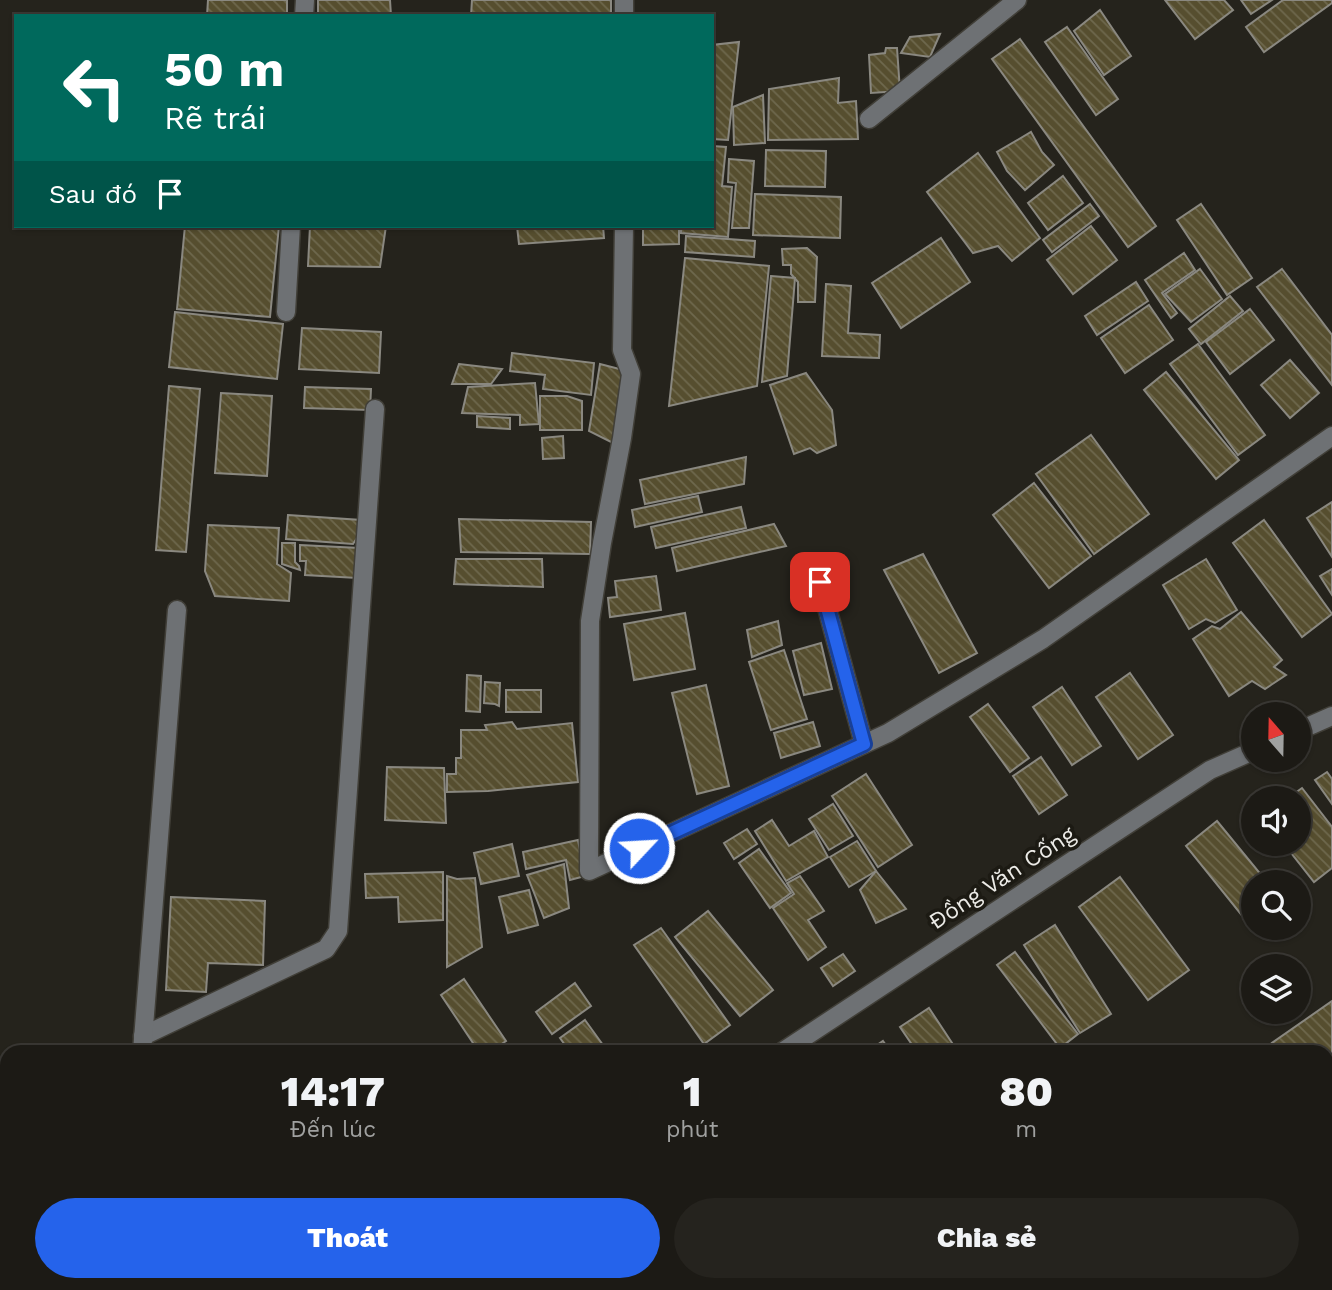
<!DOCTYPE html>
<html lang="vi">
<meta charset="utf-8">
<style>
body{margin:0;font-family:"Work Sans",sans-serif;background:#25231e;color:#f1f3f6;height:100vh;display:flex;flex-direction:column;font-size:26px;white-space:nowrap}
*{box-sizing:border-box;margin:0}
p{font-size:23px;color:#a0a1a0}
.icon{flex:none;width:38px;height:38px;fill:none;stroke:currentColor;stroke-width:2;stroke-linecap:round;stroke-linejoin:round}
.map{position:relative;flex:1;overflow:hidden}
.sheet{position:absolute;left:0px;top:1045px;width:1334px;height:247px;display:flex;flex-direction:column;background:#1c1a15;border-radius:21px 21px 0 0;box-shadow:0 2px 5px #0004,0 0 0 2px #3a3834}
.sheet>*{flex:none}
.guide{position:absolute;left:14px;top:14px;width:700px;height:214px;border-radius:0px;box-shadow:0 2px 5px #0004,0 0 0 2px #3a3834;background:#00695c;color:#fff;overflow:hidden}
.needle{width:46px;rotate:340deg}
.tools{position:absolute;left:1241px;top:702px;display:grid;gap:14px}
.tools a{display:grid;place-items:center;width:70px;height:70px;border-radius:50%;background:#1c1a15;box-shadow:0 2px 5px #0004,0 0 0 2px #3a3834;font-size:35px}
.pin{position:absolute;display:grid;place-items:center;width:60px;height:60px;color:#fff;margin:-30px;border-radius:14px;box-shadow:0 4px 10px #0006}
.me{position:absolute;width:77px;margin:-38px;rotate:65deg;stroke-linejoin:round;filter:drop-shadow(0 0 5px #0008)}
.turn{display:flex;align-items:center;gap:24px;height:147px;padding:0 35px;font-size:32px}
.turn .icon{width:91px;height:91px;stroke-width:2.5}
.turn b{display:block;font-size:49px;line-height:60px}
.then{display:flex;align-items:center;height:66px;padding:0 35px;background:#0003;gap:14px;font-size:26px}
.eta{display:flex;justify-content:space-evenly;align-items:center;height:119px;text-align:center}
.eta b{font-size:42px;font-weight:800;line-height:49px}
.button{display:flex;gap:14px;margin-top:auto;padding:14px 35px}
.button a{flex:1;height:80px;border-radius:42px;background:#2563eb;color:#fff;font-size:28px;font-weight:800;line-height:80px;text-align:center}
.button a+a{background:#25231e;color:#f1f3f6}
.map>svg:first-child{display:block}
.water{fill:url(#water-rules)}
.building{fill:url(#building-back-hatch);stroke:#8a8880;stroke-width:2}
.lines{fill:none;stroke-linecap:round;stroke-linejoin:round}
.minor-casing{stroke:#413f38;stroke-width:21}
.minor{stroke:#6e7174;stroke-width:18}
.route-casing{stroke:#184099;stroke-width:18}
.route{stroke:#2563eb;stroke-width:12}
.labels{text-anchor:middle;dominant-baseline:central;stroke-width:7;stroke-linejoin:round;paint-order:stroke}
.street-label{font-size:23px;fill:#ecebe7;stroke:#1c1a13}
</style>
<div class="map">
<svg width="1332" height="1290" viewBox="0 0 1332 1290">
<defs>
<pattern id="water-rules" width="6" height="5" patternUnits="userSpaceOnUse" patternTransform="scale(1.75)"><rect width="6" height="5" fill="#355768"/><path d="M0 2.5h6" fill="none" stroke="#526f7e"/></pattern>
<pattern id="building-back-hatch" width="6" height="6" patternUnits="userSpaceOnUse" patternTransform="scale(1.75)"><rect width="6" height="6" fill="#564e2f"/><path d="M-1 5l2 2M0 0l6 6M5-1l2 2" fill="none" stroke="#6e684d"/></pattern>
</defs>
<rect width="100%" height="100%" fill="#25231c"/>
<!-- water -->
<polygon class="water" points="890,1285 1044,1284 1048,1290 883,1290"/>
<!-- building -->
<g class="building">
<polygon points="208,0 287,0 287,16 207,16"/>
<polygon points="318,0 390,0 391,16 318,16"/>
<polygon points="472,0 611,0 611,16 471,16"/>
<polygon points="1165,0 1224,0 1233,10 1195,39"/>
<polygon points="1241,0 1272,0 1251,14"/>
<polygon points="1283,0 1332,0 1332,3 1264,52 1246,27"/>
<polygon points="1100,10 1131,56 1104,75 1074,31"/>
<polygon points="1067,27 1118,99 1096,115 1045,42"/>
<polygon points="940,34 930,57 901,53 910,37"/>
<polygon points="1020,39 1156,226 1128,247 992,59"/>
<polygon points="739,42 728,140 712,139 712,45"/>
<polygon points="886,48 897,48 900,91 871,93 869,55 885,53"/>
<polygon points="839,78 838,103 856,101 858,139 768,140 769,89"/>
<polygon points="763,95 765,143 734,145 733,107"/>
<polygon points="1031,132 1042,152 1054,165 1025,190 1007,171 997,152"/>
<polygon points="712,146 726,147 722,186 732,187 728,237 681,233 681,226 712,226"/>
<polygon points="766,150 826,151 825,187 765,186"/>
<polygon points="978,153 1040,238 1012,261 998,246 973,253 927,192"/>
<polygon points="729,159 754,161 749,228 732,228 736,183 728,182"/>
<polygon points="1063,176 1083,203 1048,230 1028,203"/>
<polygon points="755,194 841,197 840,238 753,235"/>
<polygon points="1090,204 1099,216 1052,252 1043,240"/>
<polygon points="1201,204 1252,278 1227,295 1177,220"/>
<polygon points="185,226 279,226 270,317 177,309"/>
<polygon points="310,226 386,226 380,267 308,266"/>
<polygon points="517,226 603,226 604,238 519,244"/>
<polygon points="643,226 679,226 679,244 643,245"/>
<polygon points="1091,226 1117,260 1073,294 1047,260"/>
<polygon points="686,236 755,241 754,257 685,252"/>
<polygon points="941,238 970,282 901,328 872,283"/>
<polygon points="807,248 817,257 815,302 798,302 798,282 791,274 791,265 783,265 782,249"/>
<polygon points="1184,253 1195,270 1162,293 1177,313 1171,318 1145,280"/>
<polygon points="685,258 769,266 757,386 669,406"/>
<polygon points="1200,269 1222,299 1191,322 1165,294"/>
<polygon points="1282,269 1332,335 1332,385 1257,287"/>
<polygon points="771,276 795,278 787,376 762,382"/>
<polygon points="1136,282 1148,301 1097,335 1085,316"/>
<polygon points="826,284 851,286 848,333 880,335 879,358 822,356"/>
<polygon points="1230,296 1243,311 1201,344 1189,329"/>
<polygon points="1149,305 1173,340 1125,373 1101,338"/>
<polygon points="1250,309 1274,340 1230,374 1206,342"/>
<polygon points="175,312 283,324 277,379 169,367"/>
<polygon points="302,328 381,332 379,373 299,369"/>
<polygon points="1198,344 1265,435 1238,455 1170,364"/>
<polygon points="512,353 594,363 591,395 543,389 545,375 510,371"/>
<polygon points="1290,360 1319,393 1290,418 1261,385"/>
<polygon points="459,364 502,369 491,384 452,384"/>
<polygon points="600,364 631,372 619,446 589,431"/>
<polygon points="1166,372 1239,460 1216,479 1144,390"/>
<polygon points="806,373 832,410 836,445 817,453 810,448 794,454 770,385"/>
<polygon points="535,383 539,424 520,425 520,415 462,413 468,387"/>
<polygon points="169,386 200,389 186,552 156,550"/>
<polygon points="305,387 371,389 370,410 304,408"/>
<polygon points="221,393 272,396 267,476 215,473"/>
<polygon points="540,396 567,396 582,401 582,430 540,430"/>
<polygon points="477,416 510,418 510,429 477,427"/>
<polygon points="1091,435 1149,514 1094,554 1036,474"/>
<polygon points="563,436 564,458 543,459 542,438"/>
<polygon points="746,457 744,484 645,504 640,480"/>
<polygon points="1034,483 1091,556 1049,588 993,515"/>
<polygon points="698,496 702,512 635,527 632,510"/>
<polygon points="1332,502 1332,557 1307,518"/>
<polygon points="741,507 746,528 656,548 651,527"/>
<polygon points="288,515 361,520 359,535 353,544 286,539"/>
<polygon points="459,519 591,522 590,554 461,552"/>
<polygon points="1264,520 1332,614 1302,637 1233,543"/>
<polygon points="774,524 786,546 677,571 672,548"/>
<polygon points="208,525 279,528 277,564 291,573 289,601 215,596 205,571"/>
<polygon points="282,543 295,543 295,562 299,566 300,570 282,564"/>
<polygon points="300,545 359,548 357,578 305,575 306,561 300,561"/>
<polygon points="923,554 977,653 939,673 884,570"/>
<polygon points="456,559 542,559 543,587 454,584"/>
<polygon points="1206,559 1237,610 1215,623 1206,619 1189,629 1163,585"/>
<polygon points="1332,569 1332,595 1320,576"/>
<polygon points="656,576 661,610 610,617 608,598 617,597 615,581"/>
<polygon points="1241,612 1282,660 1274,667 1286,675 1265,689 1252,681 1229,696 1193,639 1212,626 1220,629"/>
<polygon points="685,613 695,669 634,680 624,624"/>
<polygon points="778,621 782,645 752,657 747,630"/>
<polygon points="821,643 832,689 804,695 793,651"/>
<polygon points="784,650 807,719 771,730 749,662"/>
<polygon points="1130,673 1173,735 1138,759 1096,697"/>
<polygon points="467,675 481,676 480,712 466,711"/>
<polygon points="485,682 500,683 499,706 495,704 484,703"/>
<polygon points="706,685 729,786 697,794 672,693"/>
<polygon points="1062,687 1101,746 1072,765 1033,707"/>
<rect x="506" y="690" width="35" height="22"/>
<polygon points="988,704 1029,758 1010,772 970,717"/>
<polygon points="512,722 517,729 572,723 578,782 488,791 447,792 447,774 456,774 456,758 461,758 461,730 487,730 485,725"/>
<polygon points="813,722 820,746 781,758 774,733"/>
<polygon points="1041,757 1067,795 1039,814 1013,776"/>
<polygon points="387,767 444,768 446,823 385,820"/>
<polygon points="1327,772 1332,779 1332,804 1315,780"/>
<polygon points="866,774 912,845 878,867 832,796"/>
<polygon points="1302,788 1332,827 1332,868 1314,882 1284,844 1298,844 1298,798 1288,798"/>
<polygon points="833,804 853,836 829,850 809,819"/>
<polygon points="772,820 789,846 814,831 828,857 786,881 755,831"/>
<polygon points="1217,821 1267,882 1253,882 1253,910 1244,918 1186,846"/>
<polygon points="747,829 757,844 734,859 724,843"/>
<polygon points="578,840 585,876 570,880 566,860 526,869 523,852"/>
<polygon points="857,841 876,871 849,887 830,857"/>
<polygon points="512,844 519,876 481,884 474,853"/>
<polygon points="759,849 791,893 770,908 739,863"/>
<polygon points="564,864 569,908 544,918 527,875"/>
<polygon points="876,871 906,909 876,923 860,890"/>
<polygon points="443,872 443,920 399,922 398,897 366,898 365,874"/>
<polygon points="447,876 457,879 475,878 482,947 447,967"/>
<polygon points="800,876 824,911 808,920 826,947 808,960 773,908 794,894 787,883"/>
<polygon points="1120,877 1189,970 1148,1000 1079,907"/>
<polygon points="529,890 538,925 508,933 499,897"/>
<polygon points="171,897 265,901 263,965 208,963 206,992 166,990"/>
<polygon points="708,911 773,990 740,1016 675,937"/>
<polygon points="1055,925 1111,1014 1080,1033 1024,945"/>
<polygon points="661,928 730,1025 704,1044 634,945"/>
<polygon points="1015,952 1078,1034 1060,1048 997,965"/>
<polygon points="843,954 855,971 833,986 821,968"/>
<polygon points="464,979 506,1041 490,1052 479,1052 441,995"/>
<polygon points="575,983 591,1006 552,1034 536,1012"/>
<polygon points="1332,1001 1332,1069 1326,1073 1326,1052 1259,1052"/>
<polygon points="929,1008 958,1052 917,1052 900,1027"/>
<polygon points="585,1020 608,1052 570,1052 560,1038"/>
<polygon points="883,1041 891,1052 867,1052"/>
<polygon points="7,1117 7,1143 3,1142"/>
<polygon points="200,1284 234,1284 239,1290 201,1290 198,1287"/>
<polygon points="286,1284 328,1284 334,1290 281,1290"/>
<polygon points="347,1284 413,1284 416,1288 413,1290 352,1290"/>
<polygon points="624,1284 716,1284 720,1290 628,1290"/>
<polygon points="725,1284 762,1284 756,1290 730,1290"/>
<polygon points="1209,1284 1282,1284 1286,1290 1213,1290"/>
</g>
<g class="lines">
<!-- minor casing -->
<g class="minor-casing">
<g id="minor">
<polyline points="624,0 624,16"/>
<polyline points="304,16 305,0"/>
<polyline points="869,119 1017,0"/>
<polyline points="624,226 622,350 631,374 622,438 602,543 590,621 589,871 888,733 1043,639 1332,436"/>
<polyline points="286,312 291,226"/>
<polyline points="820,582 864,744"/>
<polyline points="1298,731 1332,716"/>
<polyline points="143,1036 326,949 338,931 375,409"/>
<polyline points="142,1052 177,610"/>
<polyline points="782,1052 1210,770 1253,751"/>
<polyline points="0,1246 7,1241"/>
<polyline points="0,1267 7,1271"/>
<polyline points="31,1284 41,1290"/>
<polyline points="477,1290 482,1284"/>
</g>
</g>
<!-- minor -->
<use href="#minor" class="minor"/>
</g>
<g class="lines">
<!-- route casing -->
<g class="route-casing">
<polyline id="route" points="639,848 864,744 820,582"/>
</g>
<!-- route -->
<use href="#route" class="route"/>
</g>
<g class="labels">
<!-- street labels -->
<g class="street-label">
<text transform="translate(1002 878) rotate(-33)">Đồng Văn Cống</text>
</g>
</g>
</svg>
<div class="tools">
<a><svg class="needle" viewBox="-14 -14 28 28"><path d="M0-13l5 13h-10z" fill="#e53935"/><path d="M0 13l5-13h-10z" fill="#a0a1a0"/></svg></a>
<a><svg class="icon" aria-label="sound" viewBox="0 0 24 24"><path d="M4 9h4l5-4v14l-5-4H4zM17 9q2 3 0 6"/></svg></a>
<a><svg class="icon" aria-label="search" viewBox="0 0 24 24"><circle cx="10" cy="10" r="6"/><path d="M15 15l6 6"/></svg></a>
<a><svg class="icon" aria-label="layers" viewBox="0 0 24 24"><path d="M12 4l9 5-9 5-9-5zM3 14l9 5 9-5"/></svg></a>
</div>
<div class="pin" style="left:820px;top:582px;background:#d93025"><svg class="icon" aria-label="arrive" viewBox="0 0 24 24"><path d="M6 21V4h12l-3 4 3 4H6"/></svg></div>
<svg class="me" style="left:639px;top:848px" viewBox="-20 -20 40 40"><circle r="17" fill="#2563eb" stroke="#fff" stroke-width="3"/><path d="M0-11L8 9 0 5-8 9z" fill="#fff"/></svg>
<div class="guide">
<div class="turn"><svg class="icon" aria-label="left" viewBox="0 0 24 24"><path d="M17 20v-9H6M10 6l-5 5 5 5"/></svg><div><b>50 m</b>Rẽ trái</div></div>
<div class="then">Sau đó<svg class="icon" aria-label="arrive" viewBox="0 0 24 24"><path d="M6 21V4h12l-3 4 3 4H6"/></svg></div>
</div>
<section class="sheet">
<div class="eta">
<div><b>14:17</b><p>Đến lúc</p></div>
<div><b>1</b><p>phút</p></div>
<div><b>80</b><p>m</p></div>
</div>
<div class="button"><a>Thoát</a><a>Chia sẻ</a></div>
</section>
</div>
